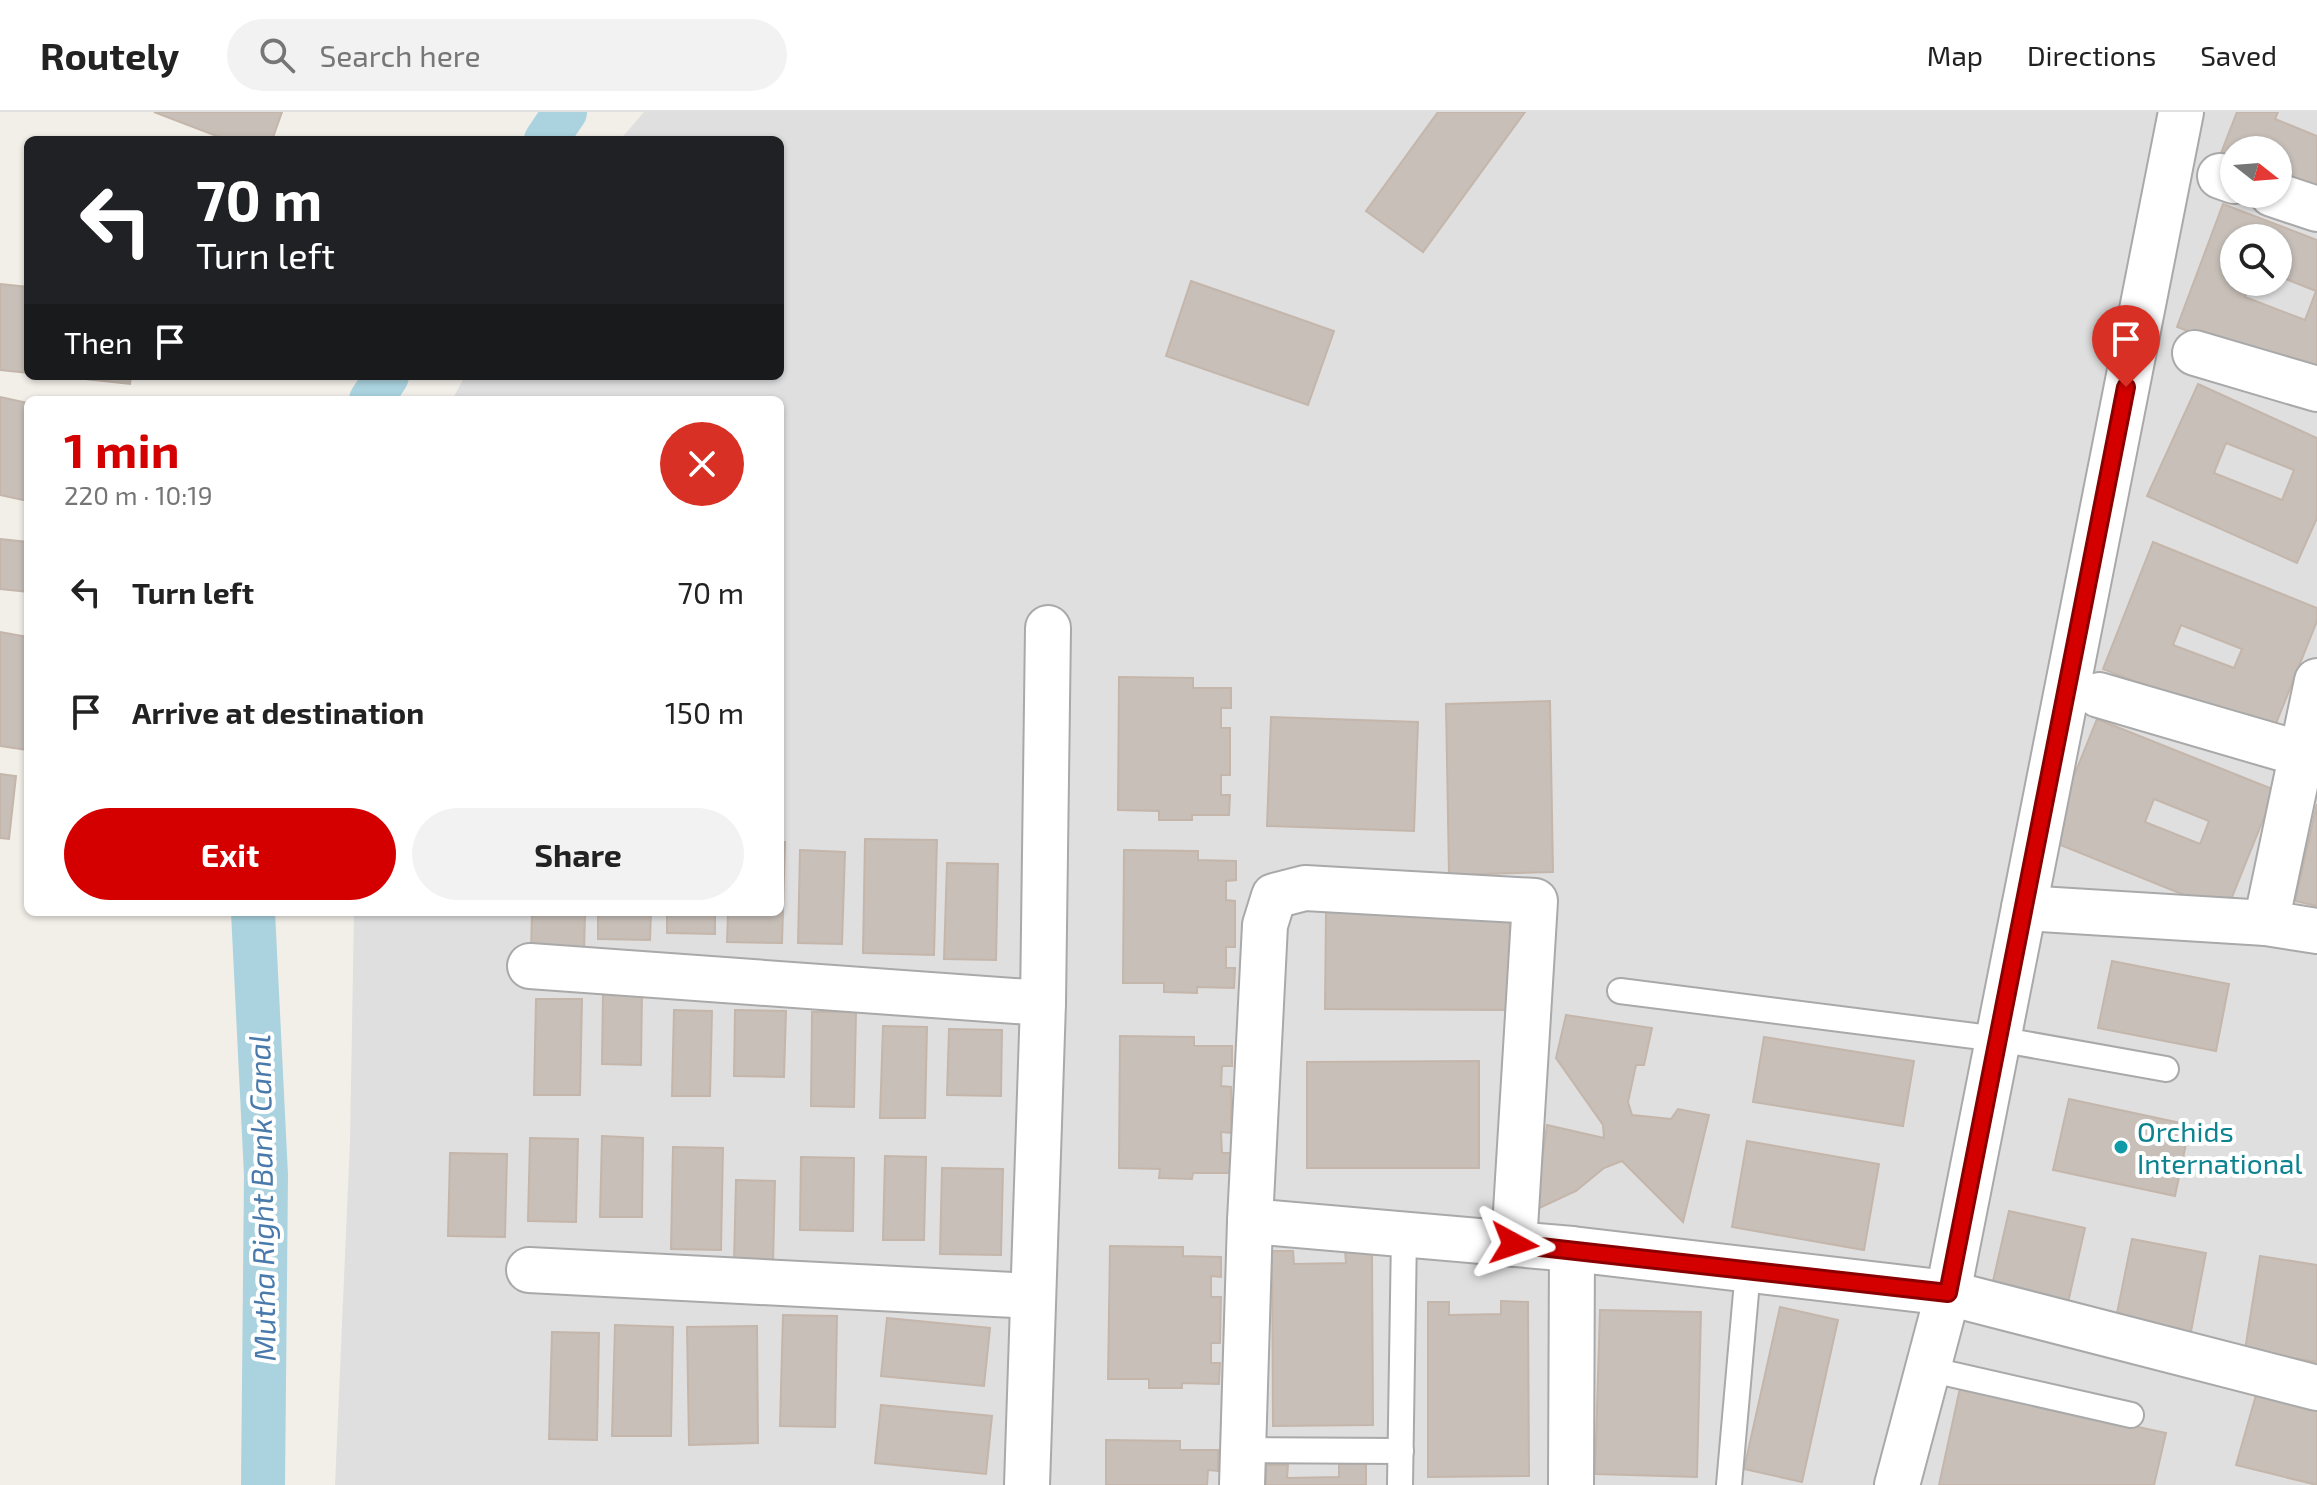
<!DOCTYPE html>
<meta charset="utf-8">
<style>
body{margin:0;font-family:"Exo 2",sans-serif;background:#f2f2f2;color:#222;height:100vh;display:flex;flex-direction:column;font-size:30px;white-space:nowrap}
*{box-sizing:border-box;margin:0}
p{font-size:26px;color:#767676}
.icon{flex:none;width:44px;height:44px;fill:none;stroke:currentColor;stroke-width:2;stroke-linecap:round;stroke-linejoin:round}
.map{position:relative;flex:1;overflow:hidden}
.details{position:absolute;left:24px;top:284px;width:760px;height:520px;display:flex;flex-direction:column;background:#fff;border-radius:12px;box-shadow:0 2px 6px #0004}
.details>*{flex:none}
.hud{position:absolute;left:24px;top:24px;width:760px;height:244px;border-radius:12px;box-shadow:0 2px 6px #0004;background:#202124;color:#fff;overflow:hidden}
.needle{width:52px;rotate:107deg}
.controls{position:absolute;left:2220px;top:24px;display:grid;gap:16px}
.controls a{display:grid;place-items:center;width:72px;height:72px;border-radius:50%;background:#fff;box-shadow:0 2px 6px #0004;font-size:40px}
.pin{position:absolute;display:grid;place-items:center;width:68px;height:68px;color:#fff;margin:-82px -34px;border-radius:50% 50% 50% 0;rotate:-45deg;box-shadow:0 0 8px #0007}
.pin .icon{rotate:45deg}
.me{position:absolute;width:88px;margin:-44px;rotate:95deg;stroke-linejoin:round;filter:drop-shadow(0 0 6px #0008)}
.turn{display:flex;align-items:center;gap:28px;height:168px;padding:0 40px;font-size:36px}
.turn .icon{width:104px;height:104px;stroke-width:2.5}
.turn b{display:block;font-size:56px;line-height:68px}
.then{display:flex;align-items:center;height:76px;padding:0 40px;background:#0003;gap:16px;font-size:30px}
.round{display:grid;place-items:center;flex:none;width:84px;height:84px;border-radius:42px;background:#f2f2f2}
.summary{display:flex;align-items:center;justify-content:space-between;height:136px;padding:0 40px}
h1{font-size:48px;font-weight:700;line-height:60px;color:#d40000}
.action{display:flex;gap:16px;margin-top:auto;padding:16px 40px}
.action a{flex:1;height:92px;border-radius:48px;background:#d40000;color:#fff;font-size:32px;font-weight:700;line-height:92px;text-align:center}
.action a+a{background:#f2f2f2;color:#222}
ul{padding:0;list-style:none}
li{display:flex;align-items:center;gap:24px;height:120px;padding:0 40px}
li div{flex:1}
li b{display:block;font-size:30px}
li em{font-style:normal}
header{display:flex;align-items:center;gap:48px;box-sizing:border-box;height:112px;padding:0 40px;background:#fff;border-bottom:2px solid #e0e0e0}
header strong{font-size:38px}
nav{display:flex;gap:44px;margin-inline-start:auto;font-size:28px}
.search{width:560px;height:72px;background:#f2f2f2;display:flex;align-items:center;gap:20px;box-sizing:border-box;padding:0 28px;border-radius:44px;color:#767676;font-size:30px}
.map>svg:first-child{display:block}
.residential{fill:#e0dfdf;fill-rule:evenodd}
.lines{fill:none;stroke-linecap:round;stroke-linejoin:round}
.canal{stroke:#aad3df;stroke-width:44}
.building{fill:#c7bfb8;stroke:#c4b6ab;stroke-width:2;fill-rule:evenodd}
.lane-casing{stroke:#a9a9a9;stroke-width:28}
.street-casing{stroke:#a9a9a9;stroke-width:48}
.lane{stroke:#fff;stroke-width:24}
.street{stroke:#fff;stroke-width:44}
.route-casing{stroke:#8a0000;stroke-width:20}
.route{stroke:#d40000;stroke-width:14}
.culture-dot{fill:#0f9aa8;stroke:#fff;stroke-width:3}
.labels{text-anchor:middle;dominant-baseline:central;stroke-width:8;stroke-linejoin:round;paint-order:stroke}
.culture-label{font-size:28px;fill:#0d838f;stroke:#fff;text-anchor:start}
.water-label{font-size:30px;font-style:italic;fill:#4a7aab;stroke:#fff}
</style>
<header>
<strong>Routely</strong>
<div class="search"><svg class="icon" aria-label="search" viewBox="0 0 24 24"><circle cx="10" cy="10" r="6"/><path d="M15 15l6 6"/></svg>Search here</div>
<nav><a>Map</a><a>Directions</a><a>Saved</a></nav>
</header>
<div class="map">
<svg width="2317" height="1373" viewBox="0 0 2317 1373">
<rect width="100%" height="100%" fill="#f2efe9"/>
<!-- residential -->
<path class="residential" d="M644,0H2317V1373H335L350,1029L354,800H780V288H452L465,264H780V28H620ZM2234,38H2278V82H2234ZM2234,126H2278V170H2234Z"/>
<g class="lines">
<!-- canal -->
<g class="canal">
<polyline points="546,28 565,0"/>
<polyline points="371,288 387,264"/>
<polyline points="253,800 266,1063 263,1373"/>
</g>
</g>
<!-- building -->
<g class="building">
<polygon points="154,0 282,0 272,28 227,28"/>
<polygon points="1438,0 1525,0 1423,140 1366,99"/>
<polygon points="2237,0 2278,0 2275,7 2317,24 2317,78 2278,63 2278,38 2234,38 2234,45 2221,41"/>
<path d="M2223,92L2317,128V268L2177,215ZM2234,126H2278V164L2316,179L2305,208L2245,185L2251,170H2234Z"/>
<polygon points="1191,169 1334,219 1308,293 1166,244"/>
<polygon points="0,172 28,175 28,261 0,258"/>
<polygon points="58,264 131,264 130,272"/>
<path d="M2198,272L2317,326V406L2297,451L2147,384ZM2226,331L2294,358L2282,388L2214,361Z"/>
<polygon points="0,285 28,291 28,389 0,383"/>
<polygon points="0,427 28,430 28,480 0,477"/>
<path d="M2153,430L2317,496V509L2271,624L2103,557ZM2181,513L2242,537L2234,556L2173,533Z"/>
<polygon points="0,520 28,525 28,638 0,634"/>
<polygon points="1119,565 1193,566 1193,576 1231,576 1231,596 1221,596 1221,616 1230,616 1230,663 1221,663 1221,683 1230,683 1229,703 1192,703 1192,708 1159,708 1159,699 1118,698"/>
<polygon points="1550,589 1553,760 1449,763 1446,592"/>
<polygon points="1271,605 1418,610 1414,719 1267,714"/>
<path d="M2097,607L2275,678L2226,800L2048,728ZM2154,687L2209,709L2200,732L2145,710Z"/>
<polygon points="0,662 16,664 9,727 0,726"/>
<polygon points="2317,692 2317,794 2295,789"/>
<polygon points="865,727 937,728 934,843 863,841"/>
<polygon points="780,730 785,730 782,831 727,830 728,800 780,800"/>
<polygon points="800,738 845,740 842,832 798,831"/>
<polygon points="1124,738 1198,739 1198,748 1236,749 1236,768 1226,769 1226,788 1235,789 1235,835 1226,835 1226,856 1235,856 1234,876 1197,875 1197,881 1164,880 1164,871 1123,871"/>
<polygon points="947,751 998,752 996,848 944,847"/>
<polygon points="532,800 585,800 584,843 531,842"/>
<polygon points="598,800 651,800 650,828 598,827"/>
<polygon points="667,800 715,800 715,822 667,821"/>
<polygon points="1326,800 1510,801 1509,898 1325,897"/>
<polygon points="2112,849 2229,872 2216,939 2098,916"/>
<polygon points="603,881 642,881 641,953 602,952"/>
<polygon points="536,887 582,887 580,983 534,983"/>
<polygon points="674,898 712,899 710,984 672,984"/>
<polygon points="735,898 786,899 784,965 734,964"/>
<polygon points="812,900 856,900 854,995 811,994"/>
<polygon points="1566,903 1652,916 1644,953 1636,953 1628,990 1632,1003 1671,1007 1678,997 1709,1003 1683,1110 1622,1049 1604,1056 1576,1079 1535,1098 1547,1013 1604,1026 1603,1013 1556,946"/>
<polygon points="883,914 927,915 925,1006 880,1006"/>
<polygon points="949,917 1002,918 1001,984 947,983"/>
<polygon points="1120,924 1194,925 1194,934 1232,934 1232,954 1222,954 1221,974 1231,975 1231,1021 1221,1020 1222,1041 1231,1041 1230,1061 1193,1061 1192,1067 1159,1066 1160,1057 1119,1056"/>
<polygon points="1764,925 1914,949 1903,1014 1753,990"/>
<polygon points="1479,949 1479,1056 1307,1056 1307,950"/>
<polygon points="2069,987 2190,1013 2175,1084 2053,1058"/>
<polygon points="602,1024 643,1026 642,1105 600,1105"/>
<polygon points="530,1026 578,1027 576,1110 528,1109"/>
<polygon points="1747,1029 1879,1052 1864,1138 1732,1115"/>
<polygon points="673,1035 723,1036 721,1138 671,1137"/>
<polygon points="450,1041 507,1042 505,1125 448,1124"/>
<polygon points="885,1044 926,1045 924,1128 883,1128"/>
<polygon points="801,1045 854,1046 853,1119 800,1118"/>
<polygon points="942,1056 1003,1057 1001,1143 940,1142"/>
<polygon points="736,1068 775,1069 773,1151 734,1150"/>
<polygon points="2009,1099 2085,1116 2064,1208 1988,1191"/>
<polygon points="2132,1127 2206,1141 2188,1235 2113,1221"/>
<polygon points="1110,1134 1183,1135 1183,1144 1221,1145 1221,1165 1211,1164 1211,1185 1221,1185 1220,1231 1211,1231 1211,1251 1220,1251 1219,1272 1182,1271 1182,1276 1149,1276 1149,1267 1108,1267"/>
<polygon points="1345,1138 1372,1139 1373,1313 1273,1314 1272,1139 1293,1139 1294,1152 1346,1151"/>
<polygon points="2260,1144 2317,1153 2317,1250 2245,1238"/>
<polygon points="1501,1189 1528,1190 1529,1364 1428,1365 1428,1190 1449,1190 1449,1203 1501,1202"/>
<polygon points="1780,1195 1838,1208 1802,1370 1744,1357"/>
<polygon points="1600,1198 1701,1200 1697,1365 1595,1362"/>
<polygon points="783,1203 837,1204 835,1315 780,1314"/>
<polygon points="887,1206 990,1216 984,1274 881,1264"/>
<polygon points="615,1213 673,1215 671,1324 612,1324"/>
<polygon points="757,1214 758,1331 689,1333 687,1215"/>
<polygon points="552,1220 599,1221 597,1328 549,1327"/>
<polygon points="1960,1276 2166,1321 2154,1373 1939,1373"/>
<polygon points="2258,1276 2317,1293 2317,1373 2236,1353"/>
<polygon points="881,1293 992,1304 986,1362 875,1351"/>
<polygon points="1106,1328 1180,1329 1180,1338 1218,1338 1218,1359 1208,1358 1207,1373 1106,1373"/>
<polygon points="1339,1352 1366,1352 1366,1373 1266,1373 1266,1353 1288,1353 1287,1366 1339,1365"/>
</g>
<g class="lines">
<!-- lane casing -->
<g class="lane-casing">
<g id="lane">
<polyline points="1620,879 1998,927 2166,957"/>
<polyline points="1928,1257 2131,1303"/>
<polyline points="1243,1338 1401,1339"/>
<polyline points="1400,1373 1404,1123"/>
<polyline points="1729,1373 1748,1158"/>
</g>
</g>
<!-- street casing -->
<g class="street-casing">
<g id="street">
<polyline points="2220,64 2234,69"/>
<polyline points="2272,82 2317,97"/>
<polyline points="2195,241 2317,277"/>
<polyline points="2099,583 2301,642"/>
<polyline points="2024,796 2266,811 2317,819"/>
<polyline points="2266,811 2317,569"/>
<polyline points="530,854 1043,891"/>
<polyline points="1250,1109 1572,1137 1948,1181 2317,1276"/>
<polyline points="529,1158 1033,1184"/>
<polyline points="1027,1373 1043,891 1048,516"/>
<polyline points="1242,1373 1250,1109 1265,813 1274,784 1305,776 1535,789 1514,1132"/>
<polyline points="1571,1373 1572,1137"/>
<polyline points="1897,1373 1948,1181 2181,0"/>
</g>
</g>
<!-- lane -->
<use href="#lane" class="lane"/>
<!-- street -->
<use href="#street" class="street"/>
</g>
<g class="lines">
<!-- route casing -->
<g class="route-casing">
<polyline id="route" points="1514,1132 1948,1181 2126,275"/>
</g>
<!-- route -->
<use href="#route" class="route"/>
</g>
<!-- markers -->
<circle class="culture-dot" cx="2121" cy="1035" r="8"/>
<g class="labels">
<!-- culture labels -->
<g class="culture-label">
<text x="2137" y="1019">Orchids<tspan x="2137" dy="32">International</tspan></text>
</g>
<!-- water labels -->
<g class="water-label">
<text transform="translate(261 1086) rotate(-91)">Mutha Right Bank Canal</text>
</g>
</g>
</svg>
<div class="controls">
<a><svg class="needle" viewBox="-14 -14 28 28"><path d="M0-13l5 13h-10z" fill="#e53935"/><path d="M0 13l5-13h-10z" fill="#767676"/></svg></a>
<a><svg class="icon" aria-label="search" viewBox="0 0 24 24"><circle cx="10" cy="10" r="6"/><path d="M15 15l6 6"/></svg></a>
</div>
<div class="pin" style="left:2126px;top:275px;background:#d93025"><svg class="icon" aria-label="arrive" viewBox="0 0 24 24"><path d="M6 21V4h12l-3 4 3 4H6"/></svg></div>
<svg class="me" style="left:1514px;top:1132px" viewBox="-20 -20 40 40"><path d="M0-17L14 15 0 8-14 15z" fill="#d40000" stroke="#fff" stroke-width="4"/></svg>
<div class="hud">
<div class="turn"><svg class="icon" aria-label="left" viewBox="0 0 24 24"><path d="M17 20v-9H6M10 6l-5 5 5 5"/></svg><div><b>70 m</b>Turn left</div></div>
<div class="then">Then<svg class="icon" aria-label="arrive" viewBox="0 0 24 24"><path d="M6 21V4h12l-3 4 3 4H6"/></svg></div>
</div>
<section class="details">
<div class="summary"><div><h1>1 min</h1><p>220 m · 10:19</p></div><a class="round" style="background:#d93025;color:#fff"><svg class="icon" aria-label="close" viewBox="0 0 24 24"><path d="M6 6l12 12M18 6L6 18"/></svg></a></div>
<ul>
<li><svg class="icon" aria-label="left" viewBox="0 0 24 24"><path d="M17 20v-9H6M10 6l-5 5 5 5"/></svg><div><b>Turn left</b></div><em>70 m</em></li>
<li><svg class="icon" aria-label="arrive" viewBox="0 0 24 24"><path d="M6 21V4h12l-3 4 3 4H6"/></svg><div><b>Arrive at destination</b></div><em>150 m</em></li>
</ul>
<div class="action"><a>Exit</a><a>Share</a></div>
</section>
</div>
